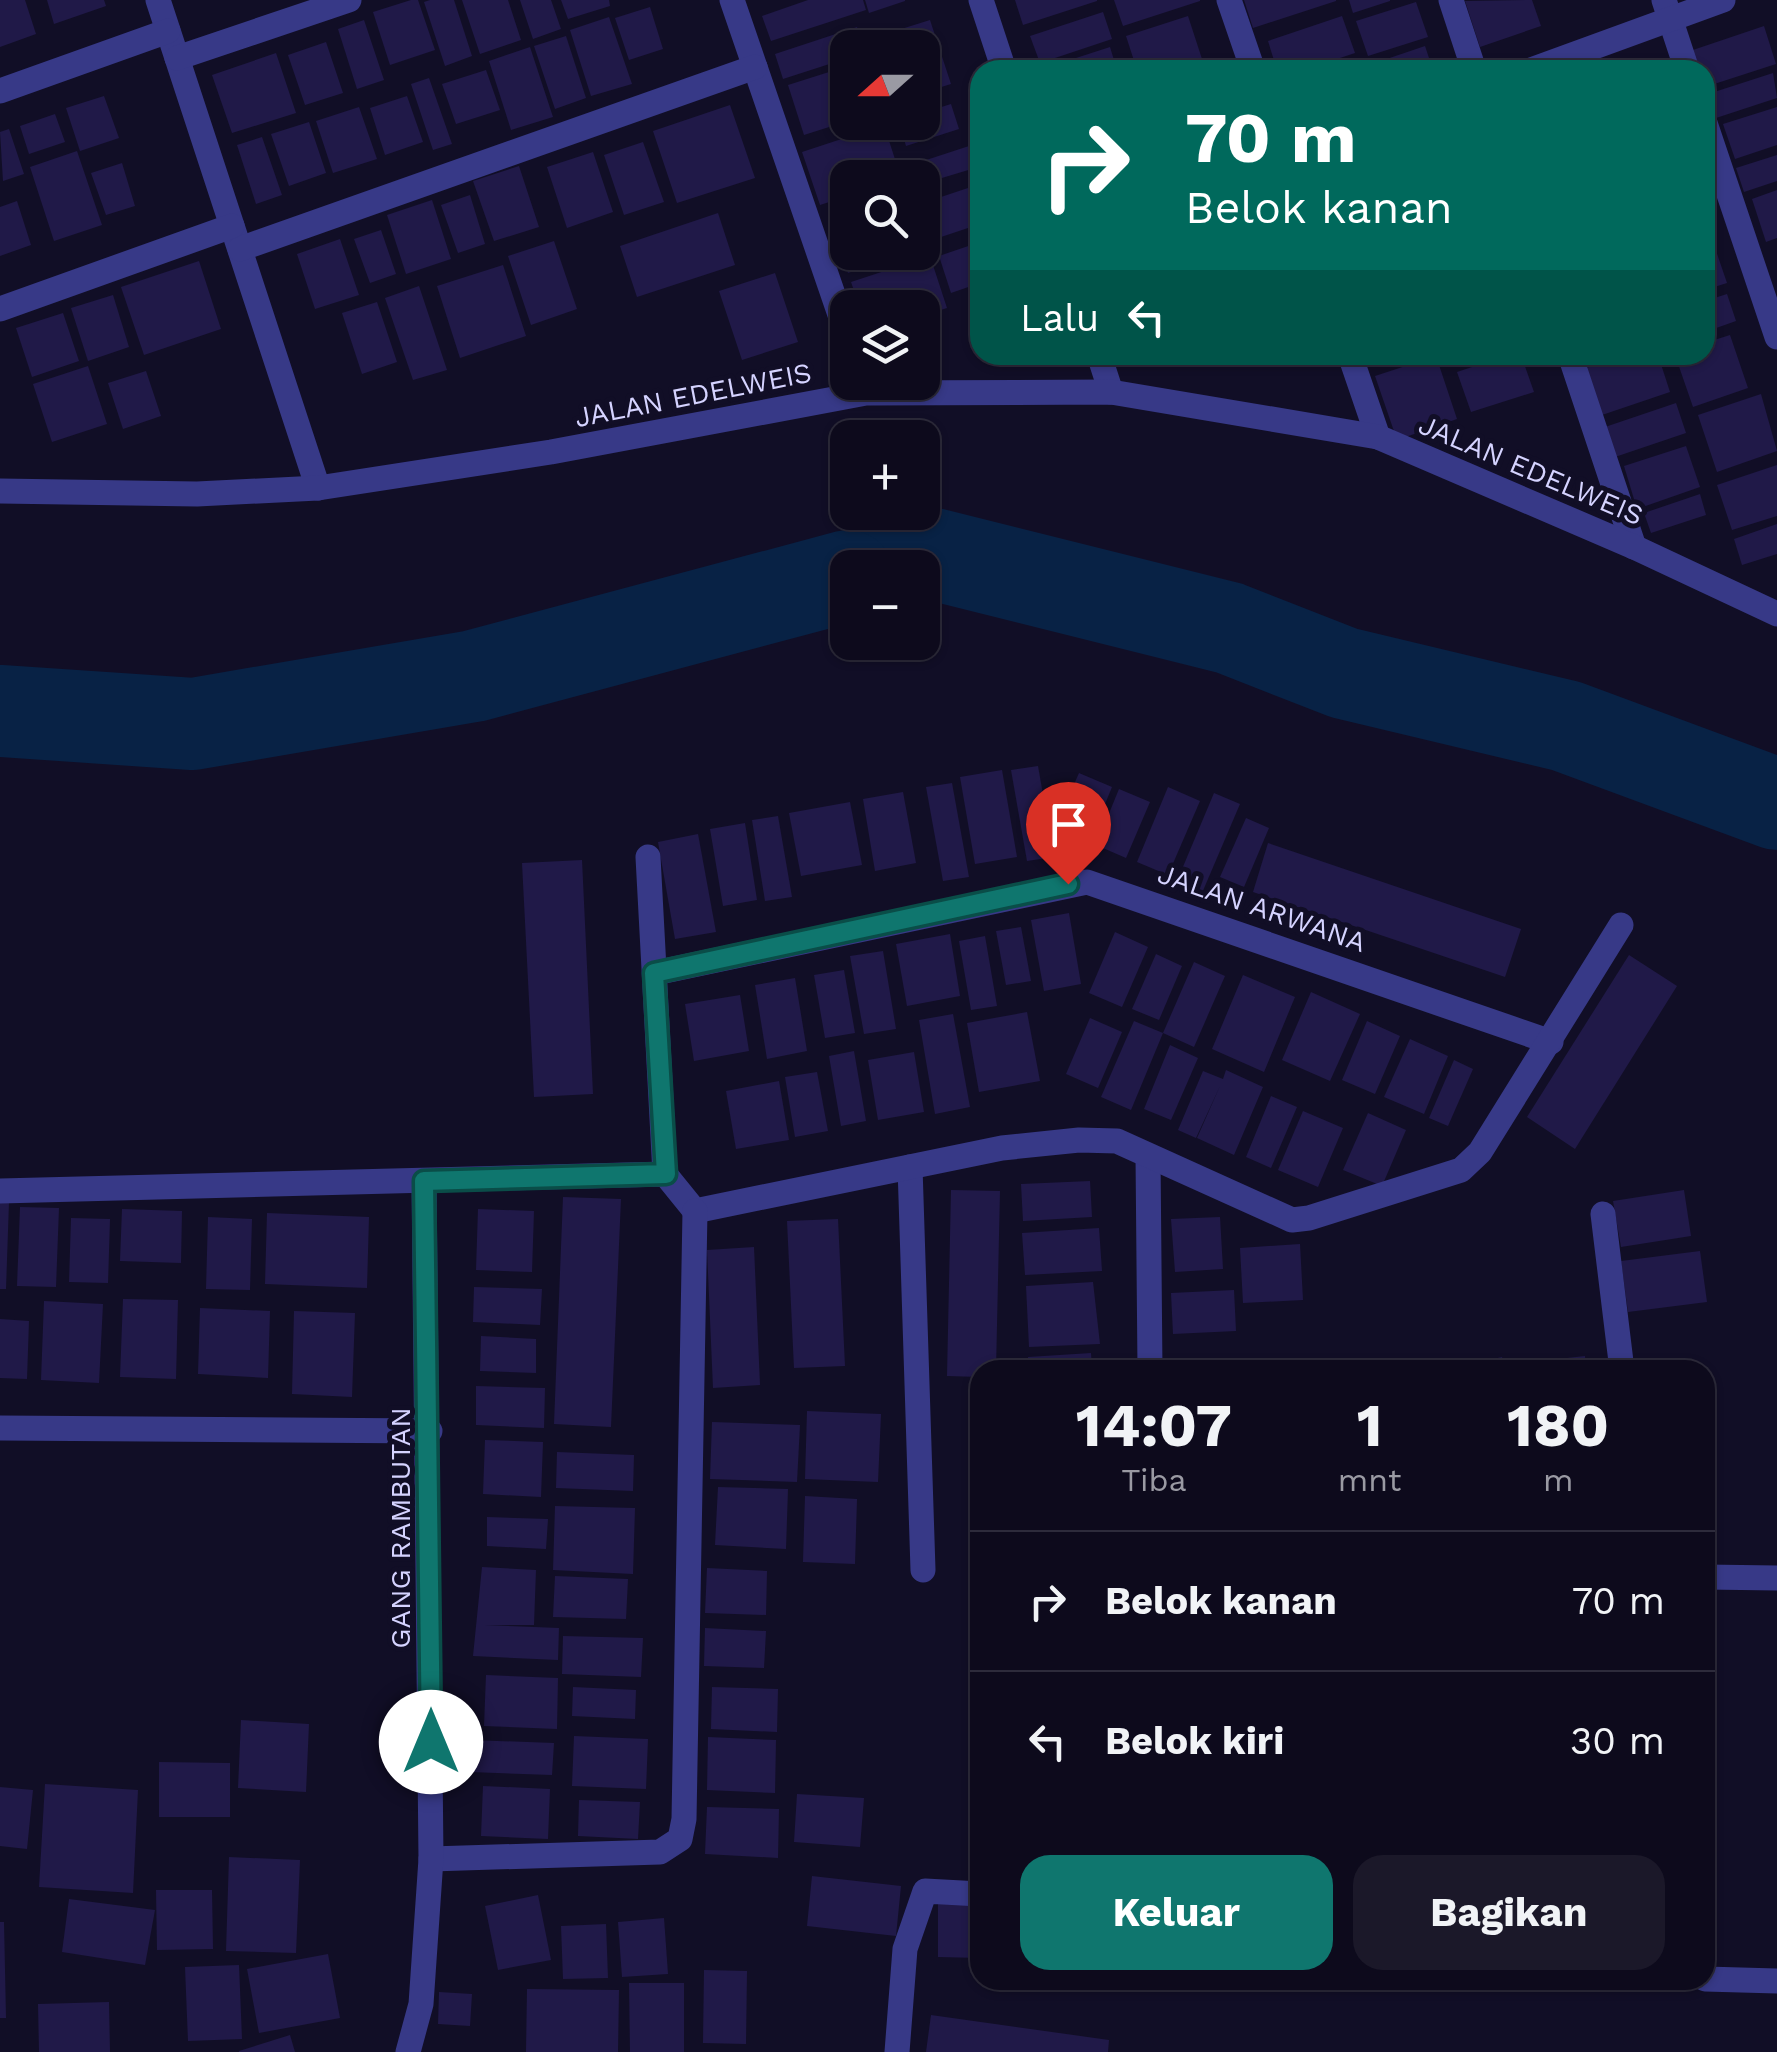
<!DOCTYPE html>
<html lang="id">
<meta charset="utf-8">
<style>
body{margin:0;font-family:"Work Sans",sans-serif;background:#1b1829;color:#f1f3f6;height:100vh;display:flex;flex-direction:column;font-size:38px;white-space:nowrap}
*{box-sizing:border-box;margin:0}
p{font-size:32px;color:#9a9aa3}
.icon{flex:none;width:55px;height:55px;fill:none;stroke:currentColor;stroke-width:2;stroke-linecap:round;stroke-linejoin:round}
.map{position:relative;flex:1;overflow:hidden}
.drawer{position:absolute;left:970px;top:1360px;width:745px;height:630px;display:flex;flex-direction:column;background:#0d0a1c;border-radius:30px;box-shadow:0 2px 8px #0004,0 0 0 2px #2d2b3b}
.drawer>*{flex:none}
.hud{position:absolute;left:970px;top:60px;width:745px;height:305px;border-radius:30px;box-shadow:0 2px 8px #0004,0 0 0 2px #2d2b3b;background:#00695c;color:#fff;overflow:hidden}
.needle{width:65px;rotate:249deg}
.tools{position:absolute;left:830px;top:30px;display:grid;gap:20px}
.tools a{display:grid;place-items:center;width:110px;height:110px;border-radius:20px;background:#0d0a1c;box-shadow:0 2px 8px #0004,0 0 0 2px #2d2b3b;font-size:50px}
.pin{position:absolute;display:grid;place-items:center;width:85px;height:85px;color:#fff;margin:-102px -42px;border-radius:50% 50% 50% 0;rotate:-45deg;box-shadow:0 0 10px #0007}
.pin .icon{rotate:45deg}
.me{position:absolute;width:110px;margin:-55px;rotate:0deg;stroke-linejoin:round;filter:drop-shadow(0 0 8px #0008)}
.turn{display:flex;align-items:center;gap:35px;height:210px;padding:0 50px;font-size:45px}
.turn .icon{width:130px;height:130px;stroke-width:2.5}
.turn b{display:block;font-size:70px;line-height:85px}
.then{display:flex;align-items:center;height:95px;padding:0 50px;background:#0003;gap:20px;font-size:38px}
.eta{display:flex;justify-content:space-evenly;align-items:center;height:170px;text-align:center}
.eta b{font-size:60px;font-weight:700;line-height:70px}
.cta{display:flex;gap:20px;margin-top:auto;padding:20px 50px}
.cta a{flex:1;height:115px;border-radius:30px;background:#0f766e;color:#fff;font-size:40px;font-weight:700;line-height:115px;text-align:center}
.cta a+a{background:#1b1829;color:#f1f3f6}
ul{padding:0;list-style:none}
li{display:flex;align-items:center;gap:30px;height:140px;padding:0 50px;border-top:2px solid #2d2b3b}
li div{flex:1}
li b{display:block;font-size:38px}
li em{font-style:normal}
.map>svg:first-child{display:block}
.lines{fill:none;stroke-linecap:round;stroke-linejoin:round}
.river{stroke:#082245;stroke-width:92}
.building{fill:#201948}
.minor{stroke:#373987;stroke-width:25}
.route-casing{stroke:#0a4d48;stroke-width:25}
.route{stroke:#0f766e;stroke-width:18}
.labels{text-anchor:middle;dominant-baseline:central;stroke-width:10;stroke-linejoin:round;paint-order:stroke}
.street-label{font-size:28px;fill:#d5d3ff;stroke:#110e26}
</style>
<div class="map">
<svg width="1777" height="2052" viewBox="0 0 1777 2052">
<rect width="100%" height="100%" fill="#110e26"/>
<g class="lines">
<!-- river -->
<g class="river">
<polyline points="881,568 933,554 1229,628 1344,673 1566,726 1777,804"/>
<polyline points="0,711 193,724 474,676 848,576"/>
</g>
</g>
<!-- building -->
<g class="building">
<polygon points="0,0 25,0 36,34 0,47"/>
<polygon points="47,0 104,0 106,6 54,24"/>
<polygon points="411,0 418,0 435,50 390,65 373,12"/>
<polygon points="430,0 454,0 472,56 445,66 424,2"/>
<polygon points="462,0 508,0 521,40 480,54"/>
<polygon points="520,0 551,0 561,29 533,39"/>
<polygon points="561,0 609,0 610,6 568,19"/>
<polygon points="808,0 863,0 866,10 771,41 762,16"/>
<polygon points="865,0 905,0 905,1 869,13"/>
<polygon points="1015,0 1097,0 1097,1 1023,25"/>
<polygon points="1114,0 1200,0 1200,1 1123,26"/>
<polygon points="1244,0 1336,0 1336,1 1253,28"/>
<polygon points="1349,0 1390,0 1390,1 1353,13"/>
<polygon points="1532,0 1541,26 1480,47 1465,1"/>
<polygon points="1416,2 1428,37 1368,56 1356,21"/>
<polygon points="650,7 663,49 629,60 615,18"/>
<polygon points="1103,12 1112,39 1040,63 1030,36"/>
<polygon points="1188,16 1202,59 1171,70 1137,70 1126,36"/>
<polygon points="1342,16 1355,53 1304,70 1277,70 1268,41"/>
<polygon points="609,17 632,84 591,96 570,30"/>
<polygon points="364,20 384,80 357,89 338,29"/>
<polygon points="930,20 951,84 922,93 922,48 883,48 879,36"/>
<polygon points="1764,26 1776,64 1705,87 1705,70 1693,70 1687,52"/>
<polygon points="857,27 863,48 848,48 848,58 783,79 775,54"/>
<polygon points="566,36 586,98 555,109 534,46"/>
<polygon points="326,42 343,93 305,105 288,55"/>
<polygon points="1425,46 1433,70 1368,70 1366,66"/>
<polygon points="530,47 553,117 511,130 489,61"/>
<polygon points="1110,47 1117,70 1042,70 1042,69"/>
<polygon points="276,53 296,113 232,133 212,75"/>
<polygon points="848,66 848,121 804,135 788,85"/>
<polygon points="486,70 500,110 456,124 442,84"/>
<polygon points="1773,73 1777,98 1716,118 1708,94"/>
<polygon points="429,78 452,144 433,150 411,84"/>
<polygon points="104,96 119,138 80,151 66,108"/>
<polygon points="407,96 423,142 385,155 370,108"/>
<polygon points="951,104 959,129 906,146 899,122 922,122 922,113"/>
<polygon points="730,105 755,178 677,203 653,131"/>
<polygon points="359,107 377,159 333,173 316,121"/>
<polygon points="1777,107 1777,145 1735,159 1723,124"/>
<polygon points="55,114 65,142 29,154 20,126"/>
<polygon points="309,122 326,173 289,186 271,134"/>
<polygon points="884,125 901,178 848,178 848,196 820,205 802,152"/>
<polygon points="9,129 24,174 3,181 0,132"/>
<polygon points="262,137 282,195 256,204 237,145"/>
<polygon points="643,142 664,202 624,215 604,155"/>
<polygon points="969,146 975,168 922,184 914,164"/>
<polygon points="77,151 102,225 54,241 30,167"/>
<polygon points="593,152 613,212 567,228 547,167"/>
<polygon points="1777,155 1777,181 1744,192 1736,168"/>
<polygon points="122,163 135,206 106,215 91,173"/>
<polygon points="519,166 539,227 494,241 473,181"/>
<polygon points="980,184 980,224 941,237 929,201"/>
<polygon points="1777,190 1777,238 1766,242 1752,199"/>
<polygon points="470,195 485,244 458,253 441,205"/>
<polygon points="432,200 451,259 406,274 387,215"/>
<polygon points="17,201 31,245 0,256 0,207"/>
<polygon points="922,203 937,244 922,248"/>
<polygon points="718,213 735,265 637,297 620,246"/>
<polygon points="848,218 848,252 908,253 848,273 832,224"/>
<polygon points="381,230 396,274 370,283 354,239"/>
<polygon points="1711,236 1727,283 1705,290 1705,238"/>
<polygon points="340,239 359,295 315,309 297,254"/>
<polygon points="554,241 577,309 531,325 508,256"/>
<polygon points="980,242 980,283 951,293 939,256"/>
<polygon points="930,256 947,308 922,316 922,308 860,308 851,282"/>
<polygon points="199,261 221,329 144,355 121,287"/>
<polygon points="503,265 526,336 460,358 437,286"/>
<polygon points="775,273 798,342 742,360 719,291"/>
<polygon points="419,286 447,370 413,380 385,298"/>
<polygon points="1727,294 1736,321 1705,332 1705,301"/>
<polygon points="113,295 129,347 88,361 71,308"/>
<polygon points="377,302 397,362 362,374 342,313"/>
<polygon points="63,313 79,361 32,377 16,328"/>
<polygon points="1730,335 1748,388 1693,407 1675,355 1705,355 1705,343"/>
<polygon points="1508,355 1521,355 1534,392 1471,412 1457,372"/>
<polygon points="1625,355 1658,355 1670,392 1602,415 1586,368"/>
<polygon points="1436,356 1457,419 1397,440 1375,376"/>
<polygon points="88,366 107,424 52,442 33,384"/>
<polygon points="146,371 161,416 123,429 108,383"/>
<polygon points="1761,394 1777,451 1717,472 1698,415"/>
<polygon points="1676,403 1686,433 1615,457 1605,427"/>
<polygon points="1686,446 1700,487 1637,509 1624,466"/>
<polygon points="1777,465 1777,516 1732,530 1717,485"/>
<polygon points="1700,494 1706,515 1651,533 1644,513"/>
<polygon points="1777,524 1777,554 1742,565 1734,539"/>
<polygon points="1038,766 1054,857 1027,861 1011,770"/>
<polygon points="1002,770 1017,857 975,864 960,777"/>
<polygon points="1079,773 1112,787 1089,843 1055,828"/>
<polygon points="952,783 969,877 943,881 926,787"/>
<polygon points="1168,787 1200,801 1168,875 1137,862"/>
<polygon points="1119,789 1150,802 1126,858 1096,845"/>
<polygon points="903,792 916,863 875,871 863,799"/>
<polygon points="1214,793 1240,804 1202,893 1177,881"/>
<polygon points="850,802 862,865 801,876 789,813"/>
<polygon points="778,816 792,897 765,901 752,820"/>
<polygon points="1246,818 1269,828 1244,887 1220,877"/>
<polygon points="745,823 757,900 723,906 710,829"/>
<polygon points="698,834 716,932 675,939 658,842"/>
<polygon points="1268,843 1521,929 1505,977 1253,892"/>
<polygon points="582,860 593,1094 534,1097 522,863"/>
<polygon points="1069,913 1081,984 1044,991 1031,920"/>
<polygon points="1021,927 1031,981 1006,985 996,931"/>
<polygon points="1115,932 1148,947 1122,1007 1089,993"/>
<polygon points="950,934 960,996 907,1006 896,944"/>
<polygon points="985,936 997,1006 971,1010 959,941"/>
<polygon points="883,951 896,1029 864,1034 850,956"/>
<polygon points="1156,954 1182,966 1159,1020 1132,1009"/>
<polygon points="1629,955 1677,986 1575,1149 1527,1117"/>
<polygon points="1194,962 1225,976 1194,1047 1163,1033"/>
<polygon points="844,970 855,1033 825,1038 814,975"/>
<polygon points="1243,975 1295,997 1264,1072 1212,1049"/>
<polygon points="795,978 807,1051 767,1059 755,985"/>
<polygon points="1311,992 1360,1014 1330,1081 1282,1060"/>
<polygon points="740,995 749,1051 694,1061 685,1004"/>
<polygon points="1027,1012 1040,1081 979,1092 967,1023"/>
<polygon points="953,1014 970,1107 935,1114 919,1020"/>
<polygon points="1090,1018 1122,1032 1098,1088 1066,1074"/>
<polygon points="1134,1021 1163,1033 1131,1110 1101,1097"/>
<polygon points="1367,1021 1400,1036 1375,1094 1342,1080"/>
<polygon points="1410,1039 1448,1056 1424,1114 1384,1097"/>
<polygon points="1170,1045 1198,1058 1171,1120 1144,1109"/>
<polygon points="854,1051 866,1121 841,1126 829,1056"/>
<polygon points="914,1052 924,1112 878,1120 868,1060"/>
<polygon points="1454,1060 1473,1069 1448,1126 1429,1118"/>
<polygon points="1226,1070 1263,1087 1234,1155 1197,1138 1220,1086 1196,1138 1178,1130 1203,1071 1223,1079"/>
<polygon points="817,1072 828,1131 795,1137 785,1077"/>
<polygon points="779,1081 789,1140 736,1149 726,1091"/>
<polygon points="1271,1096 1297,1107 1271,1168 1246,1157"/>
<polygon points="1303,1111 1343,1128 1318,1187 1278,1170"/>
<polygon points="1368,1113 1406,1130 1382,1186 1343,1170"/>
<polygon points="1090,1181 1092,1217 1023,1221 1021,1184"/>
<polygon points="951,1190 1000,1191 996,1370 980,1370 980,1377 947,1376"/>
<polygon points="1684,1190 1691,1236 1621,1247 1613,1201"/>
<polygon points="563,1197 621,1199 611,1427 554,1424"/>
<polygon points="0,1202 9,1202 6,1289 0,1289"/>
<polygon points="20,1207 59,1208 56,1287 17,1286"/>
<polygon points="122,1209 182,1211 181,1263 120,1261"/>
<polygon points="478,1209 534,1211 532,1272 476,1270"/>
<polygon points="267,1213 369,1217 367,1288 265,1284"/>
<polygon points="208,1217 252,1219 250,1290 206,1289"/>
<polygon points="1220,1217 1223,1269 1175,1272 1171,1219"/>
<polygon points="71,1218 110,1219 108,1283 69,1282"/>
<polygon points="838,1219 845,1366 794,1368 787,1221"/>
<polygon points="1099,1228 1102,1271 1025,1275 1022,1233"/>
<polygon points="1300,1244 1303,1300 1243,1303 1240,1248"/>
<polygon points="754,1247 760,1385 713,1388 707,1250"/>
<polygon points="1700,1251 1707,1302 1628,1312 1621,1261"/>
<polygon points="1093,1282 1100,1344 1029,1347 1026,1286"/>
<polygon points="474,1287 542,1289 540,1325 473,1322"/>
<polygon points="1234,1290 1236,1331 1173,1334 1171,1293"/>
<polygon points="123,1299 178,1300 176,1379 120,1377"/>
<polygon points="44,1301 103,1304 99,1383 41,1380"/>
<polygon points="200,1308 270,1311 268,1378 198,1374"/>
<polygon points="294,1311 355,1313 352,1397 292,1394"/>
<polygon points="0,1319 29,1321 27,1379 0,1378"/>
<polygon points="481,1336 536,1339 536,1373 480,1371"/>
<polygon points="1091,1353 1092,1370 1029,1370 1028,1357"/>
<polygon points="1585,1356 1586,1370 1523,1370 1522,1363"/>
<polygon points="1502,1357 1505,1370 1467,1370 1466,1365"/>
<polygon points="476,1386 545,1388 544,1428 476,1425"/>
<polygon points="807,1411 881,1414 878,1482 805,1479"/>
<polygon points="712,1422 800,1425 797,1482 710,1479"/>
<polygon points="485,1440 543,1442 541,1497 483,1494"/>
<polygon points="557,1452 634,1455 633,1491 556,1488"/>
<polygon points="718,1487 788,1489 786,1549 715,1545"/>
<polygon points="805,1496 857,1499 855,1564 803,1562"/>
<polygon points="555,1506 635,1508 633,1574 553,1570"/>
<polygon points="487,1517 548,1519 546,1549 487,1546"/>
<polygon points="482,1567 536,1570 534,1625 485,1625 559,1628 558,1660 473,1656"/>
<polygon points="707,1568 767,1571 766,1615 705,1613"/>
<polygon points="555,1576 628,1579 626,1619 553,1617"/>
<polygon points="705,1628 766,1631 764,1668 704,1666"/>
<polygon points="563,1636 643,1638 641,1677 562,1674"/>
<polygon points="486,1675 558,1678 557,1729 484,1726"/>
<polygon points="573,1687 636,1690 635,1719 572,1716"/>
<polygon points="712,1687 778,1689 777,1732 711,1729"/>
<polygon points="241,1720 309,1724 306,1792 238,1788"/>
<polygon points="574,1736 648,1739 646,1789 572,1786"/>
<polygon points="708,1737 776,1740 775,1793 707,1790"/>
<polygon points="471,1740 554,1743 552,1775 470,1772"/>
<polygon points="159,1762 230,1763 230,1817 159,1817"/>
<polygon points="45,1784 138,1790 133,1893 39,1887"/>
<polygon points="483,1786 550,1789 548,1839 481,1836"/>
<polygon points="0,1787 33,1790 27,1849 0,1846"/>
<polygon points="797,1794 864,1798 860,1847 794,1842"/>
<polygon points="579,1800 640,1802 638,1839 578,1836"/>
<polygon points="707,1807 779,1809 778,1858 705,1854"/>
<polygon points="229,1857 300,1860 296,1953 226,1951"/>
<polygon points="812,1876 901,1886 896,1936 807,1926"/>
<polygon points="156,1890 212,1890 213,1949 157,1950"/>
<polygon points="538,1895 551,1960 498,1970 485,1906"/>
<polygon points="69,1899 155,1910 145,1965 62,1952"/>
<polygon points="938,1901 980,1903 980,1958 938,1957"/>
<polygon points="664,1918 668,1974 622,1977 618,1922"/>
<polygon points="0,1922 4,1922 6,2018 0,2018"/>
<polygon points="606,1924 608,1978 563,1979 561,1926"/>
<polygon points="328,1954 340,2018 259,2033 247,1969"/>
<polygon points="239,1965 242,2039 188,2041 185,1967"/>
<polygon points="704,1970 747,1971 746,2044 703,2043"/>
<polygon points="629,1983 684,1983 684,2052 630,2052"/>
<polygon points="527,1989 619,1990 618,2052 526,2052"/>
<polygon points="439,1992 472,1994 470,2026 438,2024"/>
<polygon points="109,2002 110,2052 39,2052 38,2004"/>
<polygon points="931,2015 1109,2040 1108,2052 926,2052"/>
<polygon points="290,2035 295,2052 239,2052 239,2051"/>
</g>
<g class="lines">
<!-- minor -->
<g class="minor">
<polyline points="158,0 318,488"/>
<polyline points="732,0 848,338"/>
<polyline points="981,0 1004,70"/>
<polyline points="1229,0 1253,70"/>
<polyline points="1451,0 1474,70"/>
<polyline points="1664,0 1687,70"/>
<polyline points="177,58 349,0"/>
<polyline points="1531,70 1723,0"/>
<polyline points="0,91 168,31"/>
<polyline points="1705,123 1777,337"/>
<polyline points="240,249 755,67"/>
<polyline points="0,309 232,226"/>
<polyline points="1099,355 1111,392"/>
<polyline points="1350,355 1378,437"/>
<polyline points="1570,355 1634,547"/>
<polyline points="0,491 197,494 318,488 551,452 866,393 1111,392 1378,437 1634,547 1777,614"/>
<polyline points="648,857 665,1174"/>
<polyline points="655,973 1087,882 1551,1042"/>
<polyline points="1148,1156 1150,1370"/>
<polyline points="910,1167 923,1570"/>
<polyline points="0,1191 665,1174 695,1211 1002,1148 1079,1140 1117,1141 1292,1220 1309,1218 1461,1170 1480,1152 1621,925"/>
<polyline points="1603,1214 1622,1370"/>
<polyline points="0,1428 430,1431"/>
<polyline points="1705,1577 1777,1578"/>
<polyline points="431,1859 660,1852 680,1839 684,1819 695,1211"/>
<polyline points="1705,1979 1777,1981"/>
<polyline points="408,2052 421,2004 431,1859 424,1181"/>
<polyline points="897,2052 905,1949 925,1891 980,1894"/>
</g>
</g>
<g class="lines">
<!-- route casing -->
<g class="route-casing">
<polyline id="route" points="431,1742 424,1181 666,1174 654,973 1068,884"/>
</g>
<!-- route -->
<use href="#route" class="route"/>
</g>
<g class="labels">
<!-- street labels -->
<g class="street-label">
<text transform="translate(693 395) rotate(-11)">JALAN EDELWEIS</text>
<text transform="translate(1531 470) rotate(23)">JALAN EDELWEIS</text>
<text transform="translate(1262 908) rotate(19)">JALAN ARWANA</text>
<text transform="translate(400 1528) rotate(-90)">GANG RAMBUTAN</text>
</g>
</g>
</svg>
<div class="tools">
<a><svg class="needle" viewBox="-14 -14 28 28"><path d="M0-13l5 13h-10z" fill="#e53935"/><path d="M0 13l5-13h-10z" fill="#9a9aa3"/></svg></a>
<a><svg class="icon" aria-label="search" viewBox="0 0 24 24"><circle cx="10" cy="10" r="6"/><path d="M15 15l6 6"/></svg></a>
<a><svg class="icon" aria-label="layers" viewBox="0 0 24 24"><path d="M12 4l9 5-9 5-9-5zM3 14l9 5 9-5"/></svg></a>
<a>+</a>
<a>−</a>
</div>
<div class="pin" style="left:1068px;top:884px;background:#d93025"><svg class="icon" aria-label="arrive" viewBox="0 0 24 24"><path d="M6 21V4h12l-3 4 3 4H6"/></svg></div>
<svg class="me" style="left:431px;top:1742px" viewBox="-20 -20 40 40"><circle r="19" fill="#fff"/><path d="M0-13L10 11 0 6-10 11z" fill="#0f766e"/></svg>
<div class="hud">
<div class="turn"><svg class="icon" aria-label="right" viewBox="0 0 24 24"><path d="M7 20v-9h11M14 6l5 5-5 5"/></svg><div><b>70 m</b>Belok kanan</div></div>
<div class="then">Lalu<svg class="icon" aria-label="left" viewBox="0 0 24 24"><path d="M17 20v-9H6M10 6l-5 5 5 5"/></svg></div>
</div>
<section class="drawer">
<div class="eta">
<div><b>14:07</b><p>Tiba</p></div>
<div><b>1</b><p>mnt</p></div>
<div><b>180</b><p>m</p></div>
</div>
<ul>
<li><svg class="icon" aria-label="right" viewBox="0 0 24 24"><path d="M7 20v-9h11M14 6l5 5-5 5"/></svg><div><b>Belok kanan</b></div><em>70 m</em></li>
<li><svg class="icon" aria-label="left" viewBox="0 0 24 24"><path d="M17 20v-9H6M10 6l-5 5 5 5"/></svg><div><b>Belok kiri</b></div><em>30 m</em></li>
</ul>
<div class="cta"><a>Keluar</a><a>Bagikan</a></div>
</section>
</div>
